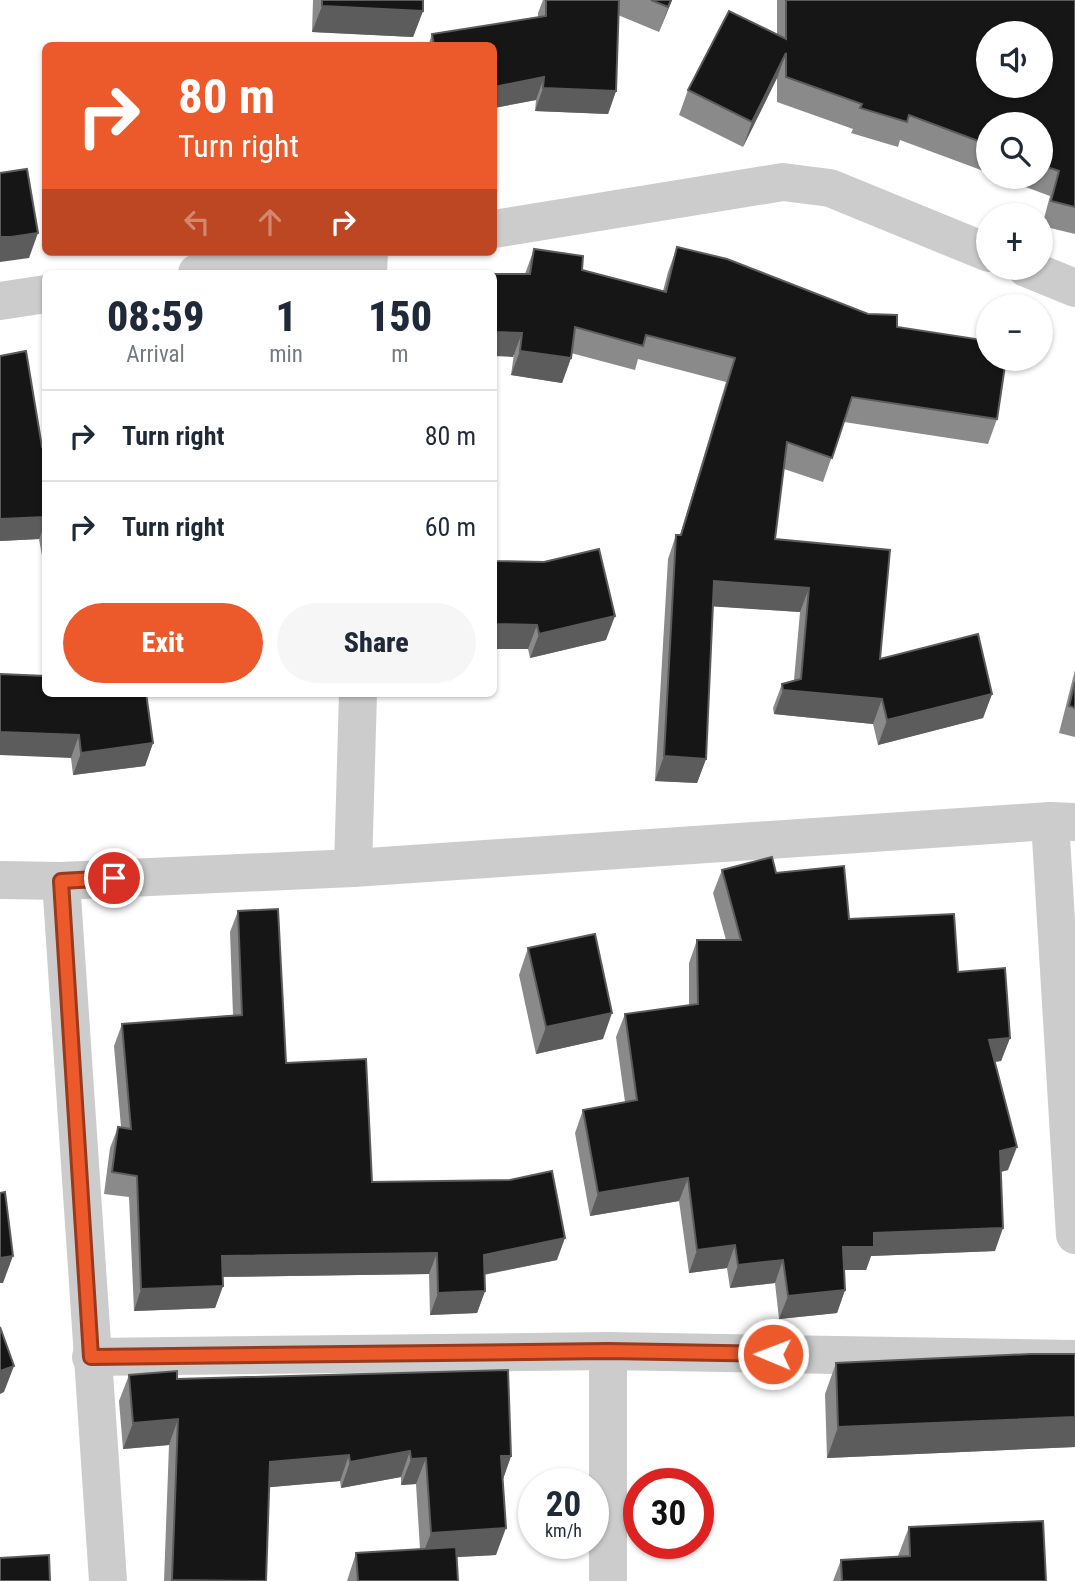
<!DOCTYPE html>
<meta charset="utf-8">
<style>
body{margin:0;font-family:"Roboto Condensed",sans-serif;background:#f6f6f7;color:#1f2937;height:100vh;display:flex;flex-direction:column;font-size:26px;white-space:nowrap}
*{box-sizing:border-box;margin:0}
p{font-size:23px;color:#747a83}
.icon{flex:none;width:38px;height:38px;fill:none;stroke:currentColor;stroke-width:2;stroke-linecap:round;stroke-linejoin:round}
.map{position:relative;flex:1;overflow:hidden}
.panel{position:absolute;left:42px;top:270px;width:455px;height:427px;display:flex;flex-direction:column;background:#fff;border-radius:10px;box-shadow:0 2px 5px #0004}
.panel>*{flex:none}
.top-card{position:absolute;left:42px;top:42px;width:455px;height:214px;border-radius:10px;box-shadow:0 2px 5px #0004;background:#ec592b;color:#fff;overflow:hidden}
.controls{position:absolute;left:976px;top:21px;display:grid;gap:14px}
.controls a{display:grid;place-items:center;width:77px;height:77px;border-radius:50%;background:#fff;box-shadow:0 2px 5px #0004;font-size:35px}
.speed{position:absolute;left:518px;top:1468px;display:flex;gap:14px;font-size:35px;font-weight:700;text-align:center}
.speed>*{display:grid;place-content:center;width:91px;height:91px;border-radius:50%;background:#fff;box-shadow:0 2px 5px #0004;line-height:1}
.speed small{font-size:18px;font-weight:400}
.speed .limit{border:10px solid #d22;background:#fff;color:#111}
.pin{position:absolute;display:grid;place-items:center;width:60px;height:60px;color:#fff;margin:-30px;border:4px solid #fff;border-radius:50%;box-shadow:0 2px 7px #0007}
.me{position:absolute;width:77px;margin:-38px;rotate:271deg;stroke-linejoin:round;filter:drop-shadow(0 0 5px #0008)}
.turn{display:flex;align-items:center;gap:24px;height:147px;padding:0 21px;font-size:32px}
.turn .icon{width:91px;height:91px;stroke-width:2.5}
.turn b{display:block;font-size:49px;line-height:60px}
.lanes{display:flex;align-items:center;height:66px;padding:0 21px;background:#0003;justify-content:center;gap:35px;direction:ltr}
.lanes .off{opacity:.35}
.eta{display:flex;justify-content:space-evenly;align-items:center;height:119px;text-align:center}
.eta b{font-size:42px;font-weight:800;line-height:49px}
.cta{display:flex;gap:14px;margin-top:auto;padding:14px 21px}
.cta a{flex:1;height:80px;border-radius:42px;background:#ec592b;color:#fff;font-size:28px;font-weight:800;line-height:80px;text-align:center}
.cta a+a{background:#f6f6f7;color:#1f2937}
ul{padding:0;list-style:none}
li{display:flex;align-items:center;gap:21px;height:91px;padding:0 21px;border-top:2px solid #e0e1e3}
li div{flex:1}
li b{display:block;font-size:26px}
li em{font-style:normal}
.map>svg:first-child{display:block}
.lines{fill:none;stroke-linecap:round;stroke-linejoin:round}
.minor{stroke:#ccc;stroke-width:38}
.wall{fill:#8a8a8a}
.shaded-wall{fill:#5c5c5c}
.building{fill:#161616;stroke:#5c5c5c;stroke-width:2;fill-rule:evenodd}
.route-casing{stroke:#993a1c;stroke-width:18}
.route{stroke:#ec592b;stroke-width:12}
</style>
<div class="map">
<svg width="1075" height="1581" viewBox="0 0 1075 1581">
<rect width="100%" height="100%" fill="#fff"/>
<g class="lines">
<!-- minor -->
<g class="minor">
<polyline points="494,229 783,182 830,188 989,253"/>
<polyline points="1026,268 1075,288"/>
<polyline points="197,273 347,252"/>
<polyline points="368,273 369,252"/>
<polyline points="0,301 46,294"/>
<polyline points="1050,821 1075,1235"/>
<polyline points="353,868 358,693"/>
<polyline points="0,880 61,881 353,868 1050,821 1075,822"/>
<polyline points="61,881 108,1581"/>
<polyline points="608,1351 608,1581"/>
<polyline points="91,1357 608,1351 1075,1359"/>
</g>
</g>
<!-- wall -->
<g class="wall">
<polygon points="313,0 423,0 423,11 413,37 312,32"/>
<polygon points="543,0 672,0 659,32 618,15 616,91 608,114 535,111 536,100 494,108 494,46 428,46 432,34 538,17 538,13"/>
<polygon points="777,0 1075,0 1075,234 1042,226 1050,196 998,177 1041,177 1041,124 989,124 989,173 900,140 898,147 851,133 853,129 777,102 777,78 743,147 679,115 688,90 777,35"/>
<polygon points="677,247 897,327 997,419 988,444 844,422 823,482 784,469 775,539 880,659 992,694 983,718 878,745 873,724 774,714 773,708 782,684 794,680 800,612 713,606 706,759 697,783 655,781 668,559 676,535 680,535 726,382 638,359 635,370 571,353 571,358 562,383 511,375 525,274 534,249 582,270 663,291 668,272"/>
<polygon points="0,356 42,447 46,446 46,578 39,539 0,541"/>
<polygon points="494,544 496,561 606,640 530,658 528,649 494,649"/>
<polygon points="1075,670 1075,737 1059,733"/>
<polygon points="0,674 153,743 145,766 73,775 71,758"/>
<polygon points="722,870 776,873 849,919 958,972 1010,1038 1001,1061 995,1062 1008,1170 1001,1172 995,1251 871,1256 866,1270 844,1270 845,1290 837,1313 779,1319 775,1283 730,1288 727,1268 689,1273 679,1201 590,1216 575,1133 583,1110 625,1102 616,1037 625,1014 689,1005 689,963 697,940 726,940 713,893"/>
<polygon points="238,911 286,1063 372,1182 557,1260 484,1275 485,1291 477,1313 430,1315 429,1274 223,1277 223,1286 215,1308 134,1311 129,1197 104,1194 110,1148 118,1127 121,1127 114,1046 122,1024 233,1015 230,932"/>
<polygon points="528,948 603,1039 536,1054 519,975"/>
<polygon points="1075,1354 1075,1447 827,1458 825,1394 836,1363"/>
<polygon points="129,1375 177,1379 511,1456 503,1479 496,1555 457,1557 458,1581 347,1581 356,1553 420,1549 416,1484 401,1485 401,1477 341,1488 340,1481 269,1487 266,1581 164,1581 169,1445 123,1449 119,1401"/>
<polygon points="909,1527 1046,1581 833,1581 841,1560 898,1556"/>
</g>
<!-- shaded-wall -->
<g class="shaded-wall">
<polygon points="671,0 672,0 659,32"/>
<polygon points="322,6 423,11 413,37 312,32"/>
<polygon points="786,53 777,78 743,147 752,122"/>
<polygon points="544,77 536,100 494,108 494,87"/>
<polygon points="543,88 616,91 608,114 535,111"/>
<polygon points="38,233 29,258 0,262 0,237"/>
<polygon points="494,332 522,333 513,357 494,356"/>
<polygon points="520,351 571,358 562,383 511,375"/>
<polygon points="46,517 46,522 39,539 0,541 0,519"/>
<polygon points="714,581 809,588 800,612 706,606"/>
<polygon points="615,616 606,640 530,658 539,634"/>
<polygon points="494,624 537,625 528,649 494,649"/>
<polygon points="783,690 882,699 873,724 774,714"/>
<polygon points="992,694 983,718 878,745 887,720"/>
<polygon points="0,732 79,735 71,758 0,755"/>
<polygon points="153,743 145,766 73,775 81,753"/>
<polygon points="664,756 706,759 697,783 655,781"/>
<polygon points="612,1013 603,1039 536,1054 546,1027"/>
<polygon points="1010,1038 1001,1061 981,1063 989,1040"/>
<polygon points="1017,1147 1008,1170 991,1174 1000,1151"/>
<polygon points="688,1178 679,1201 590,1216 598,1193"/>
<polygon points="1003,1228 995,1251 871,1256 866,1270 834,1270 843,1247 874,1233"/>
<polygon points="565,1238 557,1260 476,1276 484,1255"/>
<polygon points="735,1245 727,1268 689,1273 697,1250"/>
<polygon points="437,1253 429,1274 214,1277 222,1256"/>
<polygon points="13,1256 3,1283 0,1283 0,1258"/>
<polygon points="783,1260 775,1283 730,1288 738,1265"/>
<polygon points="223,1286 215,1308 134,1311 141,1289"/>
<polygon points="845,1290 837,1313 779,1319 788,1296"/>
<polygon points="485,1291 477,1313 430,1315 438,1293"/>
<polygon points="14,1366 4,1392 0,1394 0,1371"/>
<polygon points="1075,1417 1075,1447 827,1458 838,1427"/>
<polygon points="178,1419 169,1445 123,1449 133,1423"/>
<polygon points="410,1451 401,1477 341,1488 350,1462"/>
<polygon points="349,1455 340,1481 261,1488 270,1462"/>
<polygon points="501,1456 511,1456 502,1482"/>
<polygon points="426,1458 416,1484 401,1485 411,1459"/>
<polygon points="506,1528 496,1555 421,1559 431,1533"/>
</g>
<!-- building -->
<g class="building">
<polygon points="322,0 423,0 423,11 322,6"/>
<polygon points="546,0 619,0 616,91 543,88 544,77 494,87 494,46 434,46 432,34 546,16"/>
<polygon points="651,0 671,0 668,7"/>
<path d="M786,0H1075V207L1051,201L1059,171L1041,165V124H989V145L909,115L907,122L860,108L862,104L786,77V53L752,122L688,90L729,11L786,39ZM989,33H1041V86H989Z"/>
<polygon points="27,169 38,233 11,237 0,237 0,173"/>
<polygon points="677,247 727,259 868,314 897,315 897,327 989,341 989,359 1006,359 997,419 852,397 832,458 787,442 775,539 890,550 880,659 978,634 992,694 887,720 882,699 783,690 782,684 801,679 809,588 714,581 706,759 664,756 676,535 681,535 735,358 646,335 643,346 575,327 571,358 520,351 522,333 494,332 494,274 530,274 534,249 583,256 582,270 666,292"/>
<polygon points="372,272 429,273 372,273"/>
<polygon points="26,351 42,447 46,446 46,517 0,519 0,356"/>
<polygon points="494,544 496,561 544,562 599,549 615,616 539,634 537,625 494,624"/>
<polygon points="0,674 46,676 46,693 146,693 153,743 81,753 79,735 0,732"/>
<polygon points="1075,682 1075,708 1069,706"/>
<polygon points="772,857 776,873 844,866 849,919 954,914 958,972 1005,968 1010,1038 989,1040 1017,1147 1000,1151 1003,1228 874,1233 874,1247 843,1247 845,1290 788,1296 783,1260 738,1265 735,1245 697,1250 688,1178 598,1193 583,1110 637,1100 625,1014 698,1004 697,940 741,940 722,870"/>
<polygon points="278,909 286,1063 366,1059 372,1182 510,1180 552,1171 565,1238 484,1255 485,1291 438,1293 437,1253 222,1256 223,1286 141,1289 137,1176 112,1172 118,1127 131,1129 122,1024 242,1015 238,911"/>
<polygon points="595,934 612,1013 546,1027 528,948"/>
<polygon points="5,1192 13,1256 0,1258 0,1193"/>
<polygon points="0,1327 14,1366 0,1371"/>
<polygon points="1030,1354 1075,1354 1075,1417 838,1427 836,1363"/>
<polygon points="508,1370 511,1456 501,1456 506,1528 431,1533 426,1458 411,1459 410,1451 350,1462 349,1455 270,1462 266,1581 172,1580 178,1419 133,1423 129,1375 177,1371 177,1379"/>
<polygon points="1043,1521 1046,1581 842,1581 841,1560 910,1556 909,1527"/>
<polygon points="456,1547 458,1581 358,1581 356,1553"/>
<polygon points="49,1555 50,1581 0,1581 0,1558"/>
</g>
<g class="lines">
<!-- route casing -->
<g class="route-casing">
<polyline id="route" points="114,878 61,881 91,1357 608,1351 773,1354"/>
</g>
<!-- route -->
<use href="#route" class="route"/>
</g>
</svg>
<div class="controls">
<a><svg class="icon" aria-label="sound" viewBox="0 0 24 24"><path d="M4 9h4l5-4v14l-5-4H4zM17 9q2 3 0 6"/></svg></a>
<a><svg class="icon" aria-label="search" viewBox="0 0 24 24"><circle cx="10" cy="10" r="6"/><path d="M15 15l6 6"/></svg></a>
<a>+</a>
<a>−</a>
</div>
<div class="speed"><div>20<small>km/h</small></div><div class="limit">30</div></div>
<div class="pin" style="left:114px;top:878px;background:#d93025"><svg class="icon" aria-label="arrive" viewBox="0 0 24 24"><path d="M6 21V4h12l-3 4 3 4H6"/></svg></div>
<svg class="me" style="left:773px;top:1354px" viewBox="-20 -20 40 40"><circle r="17" fill="#ec592b" stroke="#fff" stroke-width="3"/><path d="M0-11L8 9 0 5-8 9z" fill="#fff"/></svg>
<div class="top-card">
<div class="turn"><svg class="icon" aria-label="right" viewBox="0 0 24 24"><path d="M7 20v-9h11M14 6l5 5-5 5"/></svg><div><b>80 m</b>Turn right</div></div>
<div class="lanes"><svg class="icon off" aria-label="left" viewBox="0 0 24 24"><path d="M17 20v-9H6M10 6l-5 5 5 5"/></svg><svg class="icon off" aria-label="ahead" viewBox="0 0 24 24"><path d="M12 20V5M6 11l6-6 6 6"/></svg><svg class="icon" aria-label="right" viewBox="0 0 24 24"><path d="M7 20v-9h11M14 6l5 5-5 5"/></svg></div>
</div>
<section class="panel">
<div class="eta">
<div><b>08:59</b><p>Arrival</p></div>
<div><b>1</b><p>min</p></div>
<div><b>150</b><p>m</p></div>
</div>
<ul>
<li><svg class="icon" aria-label="right" viewBox="0 0 24 24"><path d="M7 20v-9h11M14 6l5 5-5 5"/></svg><div><b>Turn right</b></div><em>80 m</em></li>
<li><svg class="icon" aria-label="right" viewBox="0 0 24 24"><path d="M7 20v-9h11M14 6l5 5-5 5"/></svg><div><b>Turn right</b></div><em>60 m</em></li>
</ul>
<div class="cta"><a>Exit</a><a>Share</a></div>
</section>
</div>
